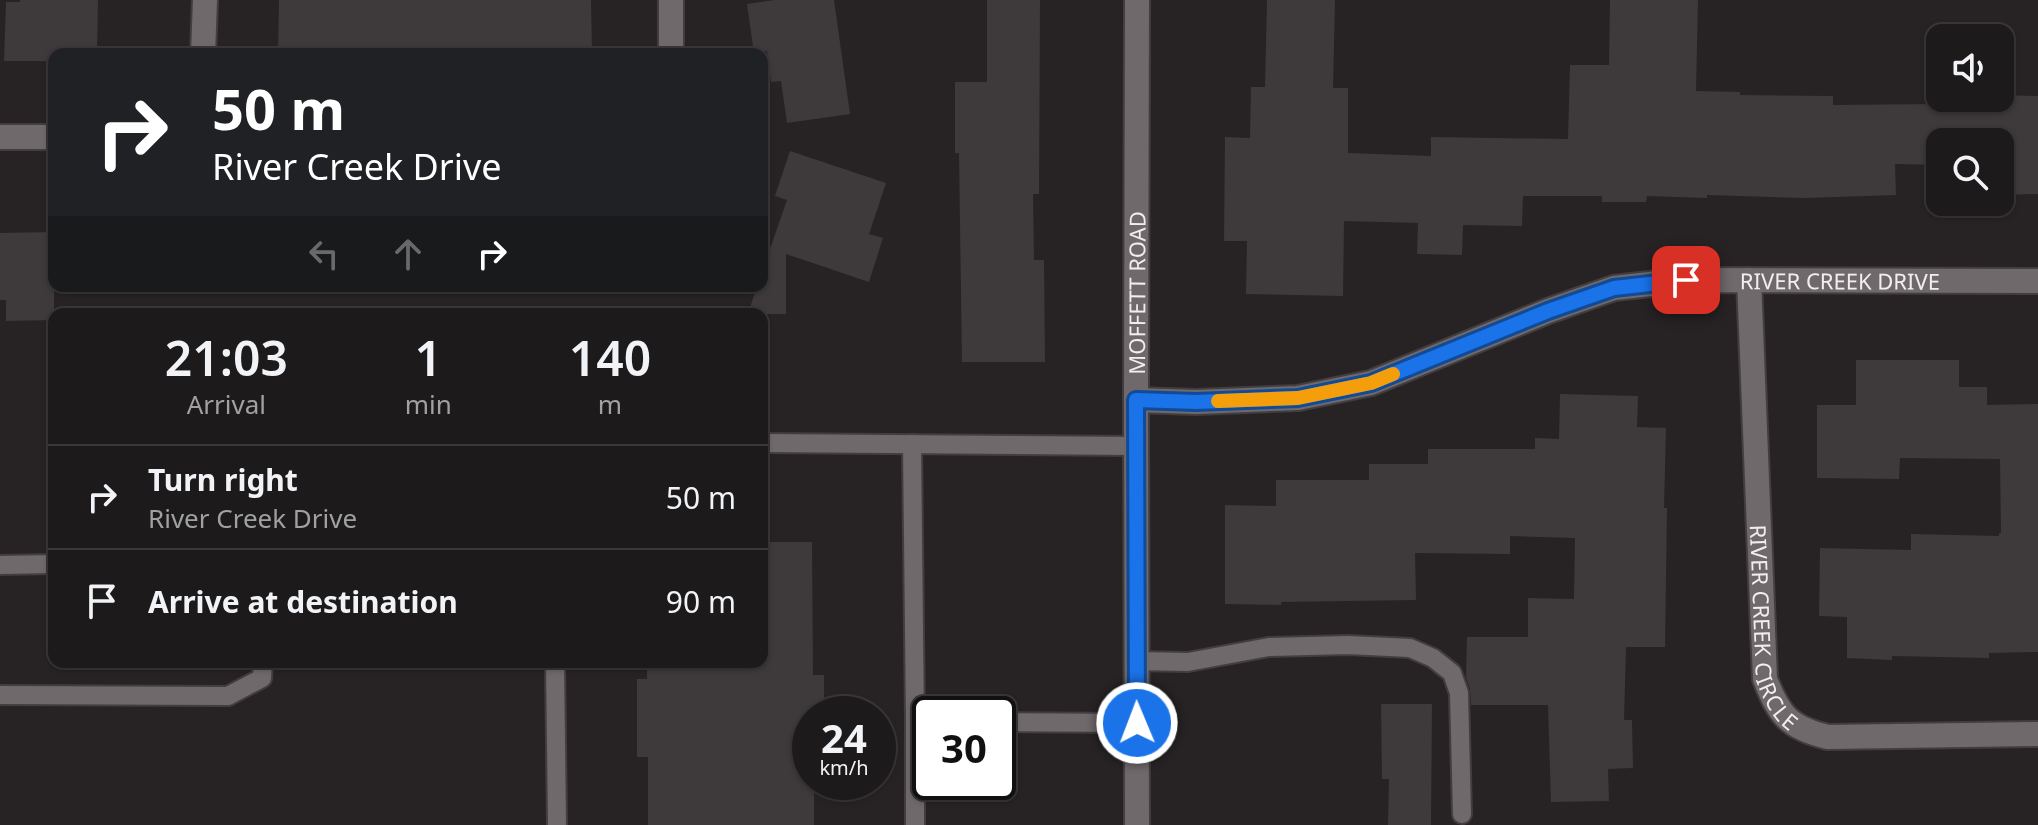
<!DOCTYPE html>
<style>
body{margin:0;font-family:"Noto Sans",sans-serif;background:#2a2728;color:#f1f3f6;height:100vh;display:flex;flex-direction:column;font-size:30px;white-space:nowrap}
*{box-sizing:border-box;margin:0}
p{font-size:26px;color:#a0a1a3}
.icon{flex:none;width:44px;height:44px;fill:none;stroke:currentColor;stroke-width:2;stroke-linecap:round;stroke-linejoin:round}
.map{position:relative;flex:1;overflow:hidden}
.details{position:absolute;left:48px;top:308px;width:720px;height:360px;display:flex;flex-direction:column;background:#1d1a1b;border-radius:16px;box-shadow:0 2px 6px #0004,0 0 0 2px #3b383a}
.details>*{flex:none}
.top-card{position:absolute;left:48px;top:48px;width:720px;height:244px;border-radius:16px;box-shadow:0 2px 6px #0004,0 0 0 2px #3b383a;background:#202124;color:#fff;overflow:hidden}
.buttons{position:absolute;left:1926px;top:24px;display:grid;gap:16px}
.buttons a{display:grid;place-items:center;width:88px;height:88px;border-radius:16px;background:#1d1a1b;box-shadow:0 2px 6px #0004,0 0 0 2px #3b383a;font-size:40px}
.speed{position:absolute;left:792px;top:696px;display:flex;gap:16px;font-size:40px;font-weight:700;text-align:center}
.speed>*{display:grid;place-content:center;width:104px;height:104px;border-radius:50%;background:#1d1a1b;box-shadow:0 2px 6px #0004,0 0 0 2px #3b383a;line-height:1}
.speed small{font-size:20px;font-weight:400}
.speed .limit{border:4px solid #111;border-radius:12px;background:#fff;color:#111}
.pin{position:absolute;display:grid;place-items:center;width:68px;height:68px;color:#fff;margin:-34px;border-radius:16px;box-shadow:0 4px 12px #0006}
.me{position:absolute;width:88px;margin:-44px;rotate:359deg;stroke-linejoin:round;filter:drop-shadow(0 0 6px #0008)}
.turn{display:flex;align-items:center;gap:28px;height:168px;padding:0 32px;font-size:36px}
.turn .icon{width:104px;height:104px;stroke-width:2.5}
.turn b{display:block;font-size:56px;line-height:68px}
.lanes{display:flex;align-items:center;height:76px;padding:0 32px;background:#0003;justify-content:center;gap:40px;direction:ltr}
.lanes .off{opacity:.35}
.eta{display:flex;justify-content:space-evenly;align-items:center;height:136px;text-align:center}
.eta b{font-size:48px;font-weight:600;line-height:56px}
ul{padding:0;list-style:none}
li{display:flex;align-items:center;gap:24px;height:104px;padding:0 32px;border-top:2px solid #3b383a}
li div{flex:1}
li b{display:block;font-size:30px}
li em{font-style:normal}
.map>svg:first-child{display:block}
.building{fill:#3e393b}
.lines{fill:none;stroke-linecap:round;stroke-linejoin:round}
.lane-casing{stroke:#423e3f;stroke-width:22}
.street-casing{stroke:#423e3f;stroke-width:28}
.lane{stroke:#6f696b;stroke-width:18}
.street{stroke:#6f696b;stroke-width:24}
.route-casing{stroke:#114b97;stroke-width:20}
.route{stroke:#1a73e8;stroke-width:14}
.slow{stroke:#f59e0b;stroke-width:14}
.labels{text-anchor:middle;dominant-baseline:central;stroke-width:6;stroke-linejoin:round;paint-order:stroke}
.street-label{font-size:22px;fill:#f1eeef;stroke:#272324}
</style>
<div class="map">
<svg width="2038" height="825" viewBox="0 0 2038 825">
<rect width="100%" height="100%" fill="#272324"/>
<!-- building -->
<g class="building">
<polygon points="20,0 98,0 97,54 54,54 54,61 4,61 6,2 20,2"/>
<polygon points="279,0 591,0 592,54 278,54"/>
<polygon points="775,0 834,0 850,114 787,123 781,81 771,82 767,51 754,53 747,4"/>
<polygon points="987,0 1040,0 1039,194 1033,194 1034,260 1044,260 1045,362 962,362 959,153 955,153 955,82 987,82"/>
<polygon points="1267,0 1335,0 1333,88 1348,88 1348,153 1431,156 1431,137 1568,139 1570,65 1609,65 1610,0 1698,0 1696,91 1740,92 1740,95 1833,96 1833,105 1938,104 1939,93 1940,98 2000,98 2000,95 2038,96 2038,194 2000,195 2000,142 1940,142 1940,165 1895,164 1896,195 1805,198 1707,195 1707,198 1647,196 1646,202 1602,202 1602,196 1523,196 1522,226 1463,225 1462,255 1417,254 1418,223 1344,221 1343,296 1246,294 1247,241 1224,241 1225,137 1250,138 1251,87 1265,87"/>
<polygon points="790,151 886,183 869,234 883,238 869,282 786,254 786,314 748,314 757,286 762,286 762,272 787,200 775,196"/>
<polygon points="54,232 54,320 6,321 6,300 0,300 0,233"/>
<polygon points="1856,360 1959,360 1959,387 1987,387 1987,405 2038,404 2038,652 1989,653 1989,658 1892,656 1892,660 1847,658 1847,617 1819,616 1820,548 1911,550 1911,534 1999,536 1999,533 2001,533 2000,459 1900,458 1899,479 1817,478 1817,405 1856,405"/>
<polygon points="1560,394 1638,396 1637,427 1666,428 1664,508 1667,508 1665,647 1626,647 1624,720 1632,720 1633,768 1608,769 1609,801 1551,802 1548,705 1471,705 1470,689 1466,677 1467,637 1528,637 1528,598 1574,599 1575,538 1510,536 1510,554 1415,553 1416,600 1281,602 1281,605 1225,604 1225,505 1276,506 1276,480 1369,480 1369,464 1428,464 1428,449 1535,449 1535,438 1559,439"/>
<polygon points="762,542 812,542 813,675 824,675 824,714 810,714 810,782 814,782 814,825 648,825 648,757 637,757 637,679 647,679 647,662 762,662"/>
<polygon points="1381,704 1432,704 1431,825 1388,825 1389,779 1382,779"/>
</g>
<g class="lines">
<!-- lane casing -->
<g class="lane-casing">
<g id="lane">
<polyline points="762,443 1136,446"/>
<polyline points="912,444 915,722 930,722"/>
<polyline points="0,565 54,564"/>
<polyline points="1136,661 1188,662 1269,647 1348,645 1410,648 1433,658 1452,673 1459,693 1462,814"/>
<polyline points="555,662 557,825"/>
<polyline points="0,695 228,696 262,678 263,662"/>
<polyline points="915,722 915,825"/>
<polyline points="998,722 1137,723"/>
</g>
</g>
<!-- street casing -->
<g class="street-casing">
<g id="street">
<polyline points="671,0 671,54"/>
<polyline points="203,54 205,0"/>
<polyline points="0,137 54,137"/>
<path id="s1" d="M1749,280L1765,679C1779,715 1789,728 1828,737L2038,734"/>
<path id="s2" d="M1136,400L1196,402L1298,398L1371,383L1548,311L1614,288L1686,280L2038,281"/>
<path id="s3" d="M1137,825L1136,400L1137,0"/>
</g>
</g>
<!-- lane -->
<use href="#lane" class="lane"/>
<!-- street -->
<use href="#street" class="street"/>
</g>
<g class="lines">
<!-- route casing -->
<g class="route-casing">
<polyline id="route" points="1137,723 1136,400 1196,402 1298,398 1371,383 1548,311 1614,288 1686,280"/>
</g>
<!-- route -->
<use href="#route" class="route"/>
<!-- slow -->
<polyline class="slow" points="1218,401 1298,398 1371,383 1393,374"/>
</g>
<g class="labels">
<!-- street labels -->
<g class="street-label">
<text stroke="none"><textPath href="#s2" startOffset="724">RIVER CREEK DRIVE</textPath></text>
<text stroke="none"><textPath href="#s3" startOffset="532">MOFFETT ROAD</textPath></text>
<text stroke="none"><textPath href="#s1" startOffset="350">RIVER CREEK CIRCLE</textPath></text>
</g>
</g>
</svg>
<div class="buttons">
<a><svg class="icon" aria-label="sound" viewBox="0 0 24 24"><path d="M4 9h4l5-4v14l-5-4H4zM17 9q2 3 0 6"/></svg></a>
<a><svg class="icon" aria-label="search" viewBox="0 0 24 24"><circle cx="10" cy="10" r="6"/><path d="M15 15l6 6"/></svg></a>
</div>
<div class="speed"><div>24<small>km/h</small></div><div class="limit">30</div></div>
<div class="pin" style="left:1686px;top:280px;background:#d93025"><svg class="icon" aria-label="arrive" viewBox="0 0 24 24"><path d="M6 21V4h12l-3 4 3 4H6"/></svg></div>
<svg class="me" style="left:1137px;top:723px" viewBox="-20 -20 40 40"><circle r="17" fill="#1a73e8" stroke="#fff" stroke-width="3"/><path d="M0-11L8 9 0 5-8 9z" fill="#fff"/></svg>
<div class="top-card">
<div class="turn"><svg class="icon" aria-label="right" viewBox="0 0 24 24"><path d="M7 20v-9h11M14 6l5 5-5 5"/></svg><div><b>50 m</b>River Creek Drive</div></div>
<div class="lanes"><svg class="icon off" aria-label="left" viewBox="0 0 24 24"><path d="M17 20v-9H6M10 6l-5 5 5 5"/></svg><svg class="icon off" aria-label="ahead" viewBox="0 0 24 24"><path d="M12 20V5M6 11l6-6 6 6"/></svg><svg class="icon" aria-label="right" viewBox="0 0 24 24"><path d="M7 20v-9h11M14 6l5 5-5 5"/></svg></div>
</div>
<section class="details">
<div class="eta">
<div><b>21:03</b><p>Arrival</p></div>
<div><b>1</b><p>min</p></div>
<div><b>140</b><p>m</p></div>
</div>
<ul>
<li><svg class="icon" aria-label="right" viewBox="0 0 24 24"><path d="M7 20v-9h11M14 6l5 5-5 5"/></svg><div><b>Turn right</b><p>River Creek Drive</p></div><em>50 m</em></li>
<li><svg class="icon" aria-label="arrive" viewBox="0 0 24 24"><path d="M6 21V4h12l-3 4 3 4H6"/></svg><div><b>Arrive at destination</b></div><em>90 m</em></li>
</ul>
</section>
</div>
